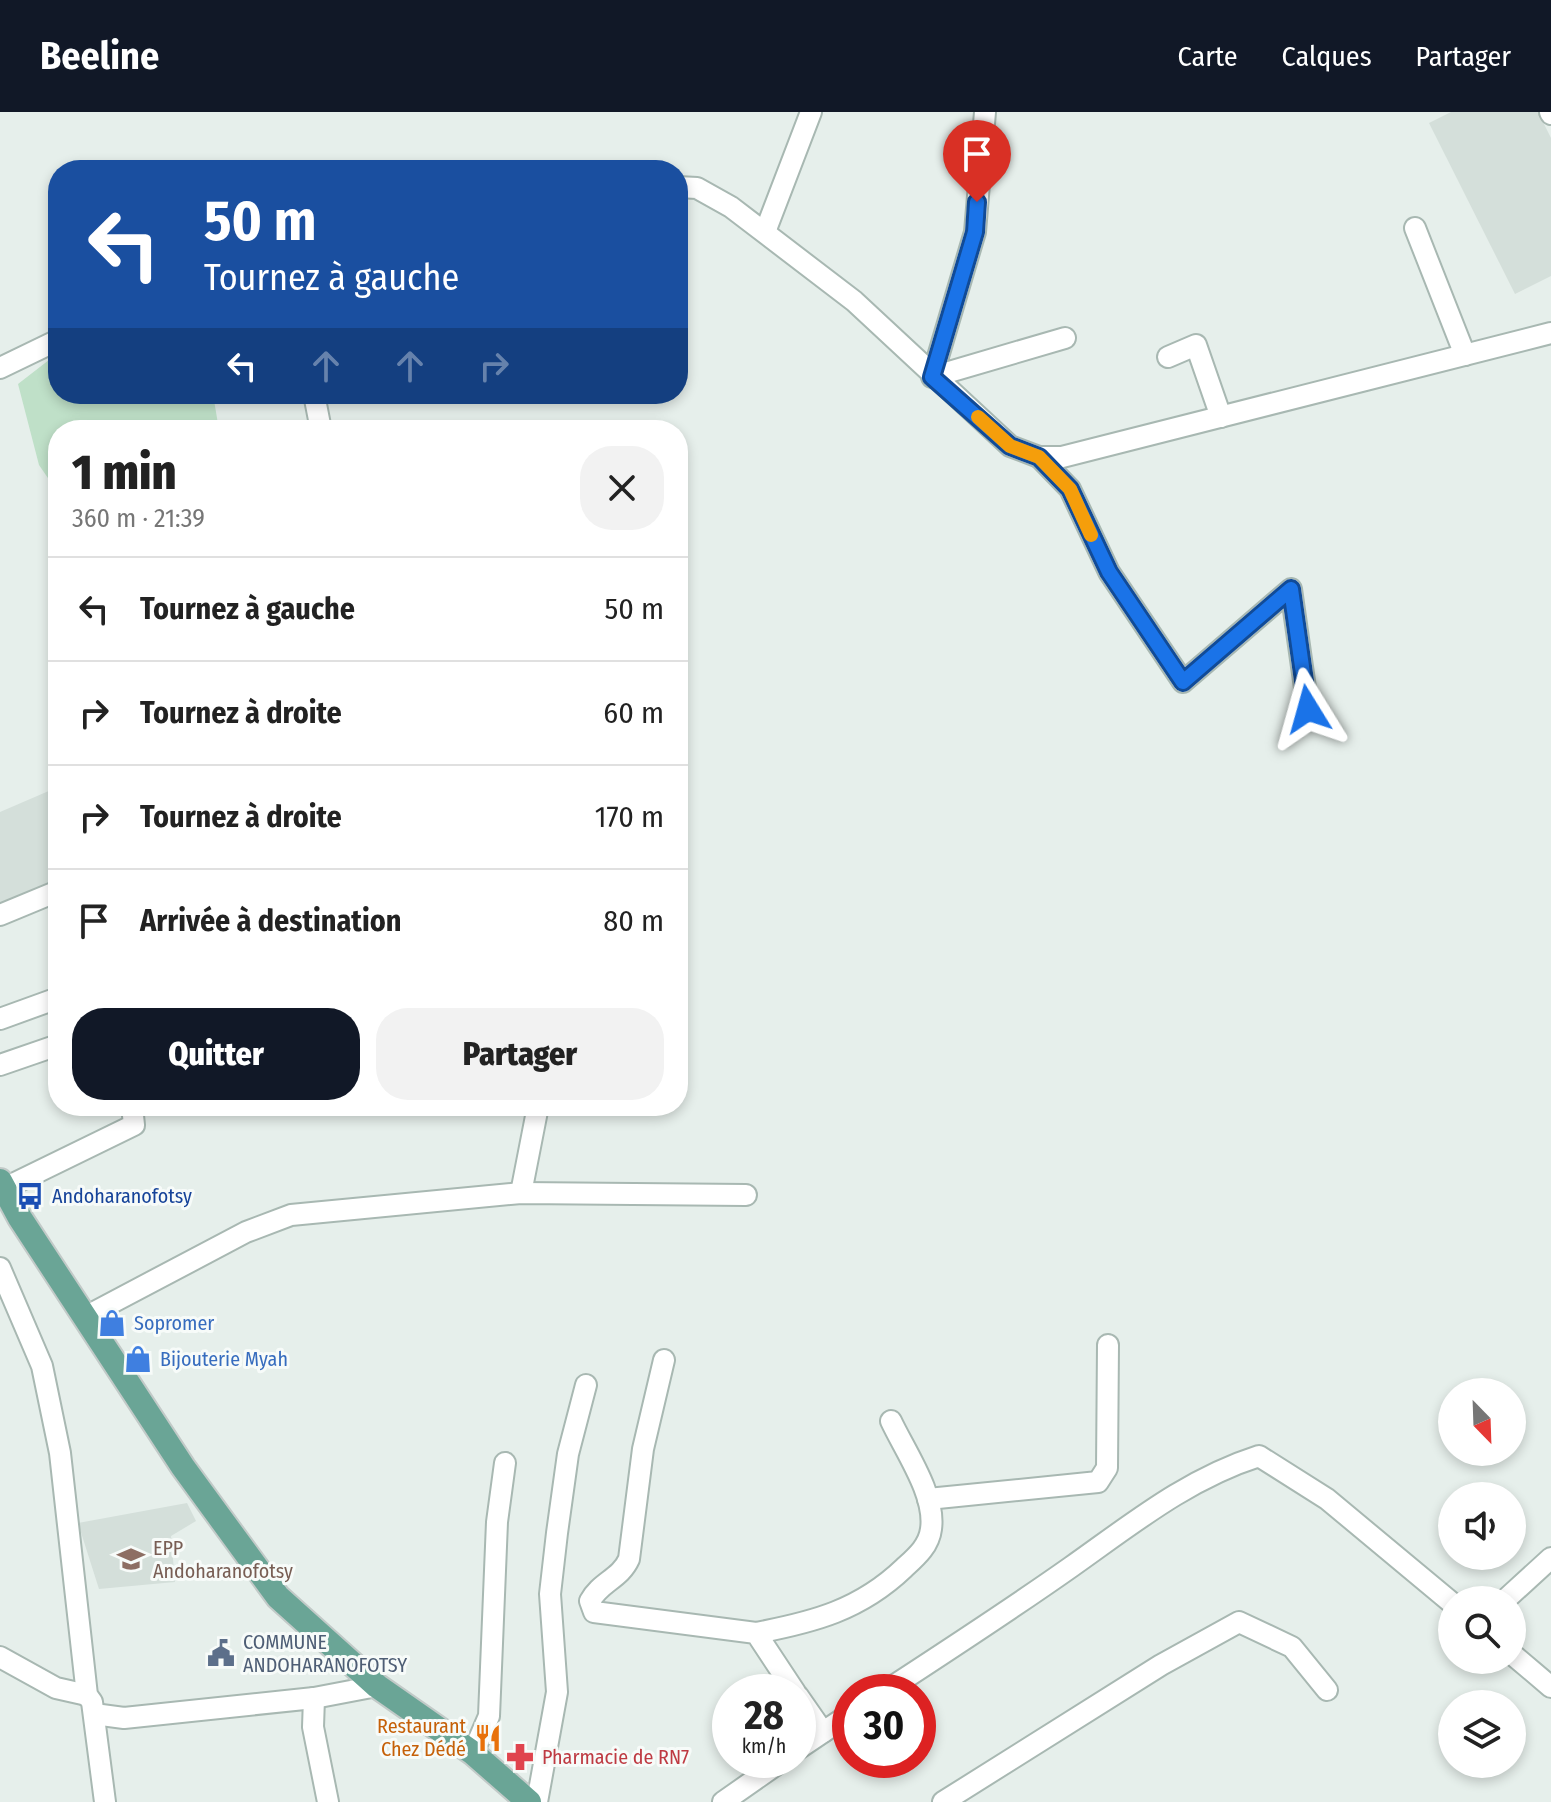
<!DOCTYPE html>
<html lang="fr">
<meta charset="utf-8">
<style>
body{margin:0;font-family:"Fira Sans Condensed",sans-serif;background:#f2f2f2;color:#222;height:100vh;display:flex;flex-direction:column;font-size:30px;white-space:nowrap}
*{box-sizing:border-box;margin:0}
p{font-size:26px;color:#767676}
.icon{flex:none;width:44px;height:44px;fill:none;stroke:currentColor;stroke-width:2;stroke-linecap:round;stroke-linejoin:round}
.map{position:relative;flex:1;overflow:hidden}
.panel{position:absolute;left:48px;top:308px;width:640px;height:696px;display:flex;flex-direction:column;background:#fff;border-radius:32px;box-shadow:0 4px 12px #0003}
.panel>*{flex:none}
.hud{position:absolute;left:48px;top:48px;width:640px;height:244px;border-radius:32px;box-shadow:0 4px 12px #0003;background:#1a4fa0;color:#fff;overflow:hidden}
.needle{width:52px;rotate:157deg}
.fabs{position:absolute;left:1438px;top:1266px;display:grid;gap:16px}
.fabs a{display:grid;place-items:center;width:88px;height:88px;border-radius:50%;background:#fff;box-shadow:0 4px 12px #0003;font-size:40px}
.speed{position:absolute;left:712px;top:1562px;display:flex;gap:16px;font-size:40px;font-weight:700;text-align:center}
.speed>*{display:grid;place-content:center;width:104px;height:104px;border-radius:50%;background:#fff;box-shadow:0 4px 12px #0003;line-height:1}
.speed small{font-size:20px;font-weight:400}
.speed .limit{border:12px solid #d22;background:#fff;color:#111}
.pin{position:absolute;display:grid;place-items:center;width:68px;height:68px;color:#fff;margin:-82px -34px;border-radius:50% 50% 50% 0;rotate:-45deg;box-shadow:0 0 8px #0007}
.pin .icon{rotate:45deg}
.me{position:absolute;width:88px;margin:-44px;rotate:352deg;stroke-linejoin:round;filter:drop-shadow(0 0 6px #0008)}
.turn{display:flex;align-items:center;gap:28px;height:168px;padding:0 24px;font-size:36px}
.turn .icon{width:104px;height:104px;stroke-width:2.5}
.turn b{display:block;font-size:56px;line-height:68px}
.lanes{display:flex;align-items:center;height:76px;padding:0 24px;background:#0003;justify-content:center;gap:40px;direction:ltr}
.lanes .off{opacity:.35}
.round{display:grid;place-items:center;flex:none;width:84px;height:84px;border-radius:32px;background:#f2f2f2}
.head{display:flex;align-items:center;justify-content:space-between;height:136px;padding:0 24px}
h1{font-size:48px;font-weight:800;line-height:60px}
.button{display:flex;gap:16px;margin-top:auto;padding:16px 24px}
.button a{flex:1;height:92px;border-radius:32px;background:#111827;color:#fff;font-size:32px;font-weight:800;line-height:92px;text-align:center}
.button a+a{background:#f2f2f2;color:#222}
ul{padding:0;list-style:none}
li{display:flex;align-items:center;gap:24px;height:104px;padding:0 24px;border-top:2px solid #e0e0e0}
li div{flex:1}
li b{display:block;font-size:30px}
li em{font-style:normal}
header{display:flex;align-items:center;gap:48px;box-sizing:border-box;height:112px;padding:0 40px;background:#111827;color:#fff}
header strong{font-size:38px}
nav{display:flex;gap:44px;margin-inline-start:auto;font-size:28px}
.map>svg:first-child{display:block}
.built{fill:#d4dfda}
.green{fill:#bfe0c8}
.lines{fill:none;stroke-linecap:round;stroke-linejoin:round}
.minor-casing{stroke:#a8b8b2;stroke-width:24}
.major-casing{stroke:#c2cac8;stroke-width:28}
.minor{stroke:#fff;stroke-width:20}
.major{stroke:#6aa596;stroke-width:24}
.route-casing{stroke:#114b97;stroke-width:20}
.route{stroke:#1a73e8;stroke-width:14}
.slow{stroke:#f59e0b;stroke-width:14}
.labels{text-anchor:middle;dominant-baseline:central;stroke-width:6;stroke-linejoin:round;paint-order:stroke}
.transit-label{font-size:20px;fill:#164399;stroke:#f7fbf9;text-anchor:start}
.shop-label{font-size:20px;fill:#366cbe;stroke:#f7fbf9;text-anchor:start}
.education-label{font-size:20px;fill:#785e54;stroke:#f7fbf9;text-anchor:start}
.service-label{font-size:20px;fill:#4e5e75;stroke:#f7fbf9;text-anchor:start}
.food-label{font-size:20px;fill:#c56008;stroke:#f7fbf9;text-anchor:end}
.health-label{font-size:20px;fill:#be3a42;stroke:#f7fbf9;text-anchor:start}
</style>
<header>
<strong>Beeline</strong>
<nav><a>Carte</a><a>Calques</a><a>Partager</a></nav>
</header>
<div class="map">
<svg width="1551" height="1690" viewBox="0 0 1551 1690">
<rect width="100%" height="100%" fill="#e6efeb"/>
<!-- built -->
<g class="built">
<polygon points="1451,0 1538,0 1551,26 1551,164 1515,182 1429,11"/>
<polygon points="58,675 58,779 0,803 0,700"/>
<polygon points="187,1391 196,1409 171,1424 175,1470 99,1477 78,1411"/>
</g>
<!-- green -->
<polygon class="green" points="58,241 58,282 213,282 219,318 58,318 58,369 50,369 39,353 18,272"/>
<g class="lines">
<!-- minor casing -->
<g class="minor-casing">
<g id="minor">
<polyline points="985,0 975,120 932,265 1065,226"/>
<polyline points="1550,0 1551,2"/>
<polyline points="678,75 697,76 731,95 854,189 1010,334 1039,345 1062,345 1551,221"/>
<polyline points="1415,116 1465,243"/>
<polyline points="765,120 811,0"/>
<polyline points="1168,245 1196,233 1221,305"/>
<polyline points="0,256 58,228"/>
<polyline points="314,282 321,318"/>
<polyline points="1039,345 1070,377 1109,460 1183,570 1291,477 1308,597"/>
<polyline points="0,803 58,779"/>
<polyline points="0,907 58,886"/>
<polyline points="0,953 58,933"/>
<polyline points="3,1077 134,1013 132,994"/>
<polyline points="521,1081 538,994"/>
<polyline points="0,1156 42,1254 60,1341 87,1583 92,1590 105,1690"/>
<polyline points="85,1205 246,1120 291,1103 521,1081 746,1083"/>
<path d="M664,1248L643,1337L629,1447C620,1467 600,1470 590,1489L594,1500L756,1521L795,1580"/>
<polyline points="928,1387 1098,1370 1107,1356 1108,1233"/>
<polyline points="1505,1488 1551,1446"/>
<path d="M756,1521C814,1510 860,1498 904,1456C916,1445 929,1434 931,1417C936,1383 905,1339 891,1309"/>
<polyline points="1512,1542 1551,1575"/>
<polyline points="0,1545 56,1576 87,1583"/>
<path d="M884,1580C947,1539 1010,1498 1071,1455C1132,1412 1187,1367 1259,1344L1327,1387L1452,1491"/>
<polyline points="798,1584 823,1620"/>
<polyline points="314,1586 313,1615 328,1690"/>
<polyline points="94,1602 124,1606 314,1586 377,1574"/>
<polyline points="798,1637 850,1602"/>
<polyline points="473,1641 489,1604 497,1410 505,1351"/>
<polyline points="537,1690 557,1580 550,1482 557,1421 568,1342 586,1273"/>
<polyline points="723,1690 783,1648"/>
<polyline points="943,1690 1161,1553 1239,1510 1292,1535 1327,1578"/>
</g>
</g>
<!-- major casing -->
<g class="major-casing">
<polyline id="major" points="0,1069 20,1106 183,1355 278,1485 377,1574 473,1641 529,1690"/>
</g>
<!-- minor -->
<use href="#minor" class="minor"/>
<!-- major -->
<use href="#major" class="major"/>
</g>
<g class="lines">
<!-- route casing -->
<g class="route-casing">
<polyline id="route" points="977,90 975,120 932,265 1010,334 1039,345 1070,377 1109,460 1183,570 1291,477 1308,597"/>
</g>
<!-- route -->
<use href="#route" class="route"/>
<!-- slow -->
<polyline class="slow" points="978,305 1010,334 1039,345 1070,377 1091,423"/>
</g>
<!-- icons -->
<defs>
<g id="bus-bare" transform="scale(2.16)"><path d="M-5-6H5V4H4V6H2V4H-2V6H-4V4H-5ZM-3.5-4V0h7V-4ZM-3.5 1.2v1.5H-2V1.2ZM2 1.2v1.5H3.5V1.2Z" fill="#1a4fb4" stroke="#f7fbf9" stroke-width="2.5" paint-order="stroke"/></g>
<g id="shop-bare" transform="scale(2.16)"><path d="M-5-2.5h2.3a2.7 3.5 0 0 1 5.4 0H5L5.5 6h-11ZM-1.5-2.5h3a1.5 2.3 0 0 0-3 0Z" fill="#3f7fe0" stroke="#f7fbf9" stroke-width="2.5" paint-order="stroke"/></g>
<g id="school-bare" transform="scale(2.16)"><path d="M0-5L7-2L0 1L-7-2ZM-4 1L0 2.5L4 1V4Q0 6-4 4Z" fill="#8d6e63" stroke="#f7fbf9" stroke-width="2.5" paint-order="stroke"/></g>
<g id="civic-bare" transform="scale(2.16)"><path d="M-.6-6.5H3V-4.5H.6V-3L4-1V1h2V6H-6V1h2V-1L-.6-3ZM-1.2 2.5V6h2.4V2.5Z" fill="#5c6f8a" stroke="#f7fbf9" stroke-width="2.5" paint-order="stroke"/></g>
<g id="restaurant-bare" transform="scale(2.16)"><path d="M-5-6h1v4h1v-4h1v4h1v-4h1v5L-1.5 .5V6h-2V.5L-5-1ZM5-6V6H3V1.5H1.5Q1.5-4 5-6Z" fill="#e8710a" stroke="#f7fbf9" stroke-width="2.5" paint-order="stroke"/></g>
<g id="pharmacy-bare" transform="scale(2.16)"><path d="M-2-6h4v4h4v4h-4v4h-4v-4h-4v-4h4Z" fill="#e0444e" stroke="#f7fbf9" stroke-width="2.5" paint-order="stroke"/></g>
</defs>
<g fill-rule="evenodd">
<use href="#bus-bare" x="30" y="1084"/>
<use href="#shop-bare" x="112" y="1211"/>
<use href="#shop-bare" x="138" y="1247"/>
<use href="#school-bare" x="131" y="1447"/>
<use href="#civic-bare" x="221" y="1541"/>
<use href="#restaurant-bare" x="488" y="1626"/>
<use href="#pharmacy-bare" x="520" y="1645"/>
</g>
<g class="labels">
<!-- transit labels -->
<g class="transit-label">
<text x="52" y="1084">Andoharanofotsy</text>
</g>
<!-- shop labels -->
<g class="shop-label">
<text x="134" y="1211">Sopromer</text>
<text x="160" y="1247">Bijouterie Myah</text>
</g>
<!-- education labels -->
<g class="education-label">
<text x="153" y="1436">EPP<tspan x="153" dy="23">Andoharanofotsy</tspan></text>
</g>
<!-- service labels -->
<g class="service-label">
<text x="243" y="1530">COMMUNE<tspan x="243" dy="23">ANDOHARANOFOTSY</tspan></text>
</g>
<!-- food labels -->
<g class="food-label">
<text x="466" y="1614">Restaurant<tspan x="466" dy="23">Chez Dédé</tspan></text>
</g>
<!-- health labels -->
<g class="health-label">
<text x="542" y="1645">Pharmacie de RN7</text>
</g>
</g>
</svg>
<div class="fabs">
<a><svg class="needle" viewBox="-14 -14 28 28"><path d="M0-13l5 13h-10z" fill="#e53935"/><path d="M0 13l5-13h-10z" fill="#767676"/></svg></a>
<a><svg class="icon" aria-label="sound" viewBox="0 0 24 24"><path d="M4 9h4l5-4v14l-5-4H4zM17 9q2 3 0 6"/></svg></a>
<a><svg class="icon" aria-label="search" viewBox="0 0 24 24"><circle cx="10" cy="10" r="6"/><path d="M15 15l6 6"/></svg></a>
<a><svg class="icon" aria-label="layers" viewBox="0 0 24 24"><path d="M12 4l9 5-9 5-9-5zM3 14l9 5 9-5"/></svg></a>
</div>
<div class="speed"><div>28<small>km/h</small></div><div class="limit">30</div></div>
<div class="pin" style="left:977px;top:90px;background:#d93025"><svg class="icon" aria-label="arrive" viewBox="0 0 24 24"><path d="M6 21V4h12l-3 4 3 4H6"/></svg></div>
<svg class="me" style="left:1308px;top:597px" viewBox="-20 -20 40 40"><path d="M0-17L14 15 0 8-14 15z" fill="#1a73e8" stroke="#fff" stroke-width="4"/></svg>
<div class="hud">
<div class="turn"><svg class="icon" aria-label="left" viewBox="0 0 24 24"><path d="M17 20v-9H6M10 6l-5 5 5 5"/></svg><div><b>50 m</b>Tournez à gauche</div></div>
<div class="lanes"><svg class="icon" aria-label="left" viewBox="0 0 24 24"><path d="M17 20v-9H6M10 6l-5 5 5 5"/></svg><svg class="icon off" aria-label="ahead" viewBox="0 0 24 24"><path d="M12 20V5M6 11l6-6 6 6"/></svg><svg class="icon off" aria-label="ahead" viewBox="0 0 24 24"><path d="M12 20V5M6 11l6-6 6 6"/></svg><svg class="icon off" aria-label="right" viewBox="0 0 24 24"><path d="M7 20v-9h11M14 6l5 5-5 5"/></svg></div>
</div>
<section class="panel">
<div class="head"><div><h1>1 min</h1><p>360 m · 21:39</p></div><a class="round"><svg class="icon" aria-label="close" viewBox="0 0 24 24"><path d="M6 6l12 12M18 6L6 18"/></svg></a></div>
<ul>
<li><svg class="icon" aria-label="left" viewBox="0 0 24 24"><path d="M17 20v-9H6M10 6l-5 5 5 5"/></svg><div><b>Tournez à gauche</b></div><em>50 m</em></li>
<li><svg class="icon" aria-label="right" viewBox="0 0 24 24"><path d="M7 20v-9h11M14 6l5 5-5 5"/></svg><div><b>Tournez à droite</b></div><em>60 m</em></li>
<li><svg class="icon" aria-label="right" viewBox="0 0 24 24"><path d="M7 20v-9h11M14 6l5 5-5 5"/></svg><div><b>Tournez à droite</b></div><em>170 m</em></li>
<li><svg class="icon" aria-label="arrive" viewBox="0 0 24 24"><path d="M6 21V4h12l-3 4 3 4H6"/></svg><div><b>Arrivée à destination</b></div><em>80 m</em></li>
</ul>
<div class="button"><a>Quitter</a><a>Partager</a></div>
</section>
</div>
